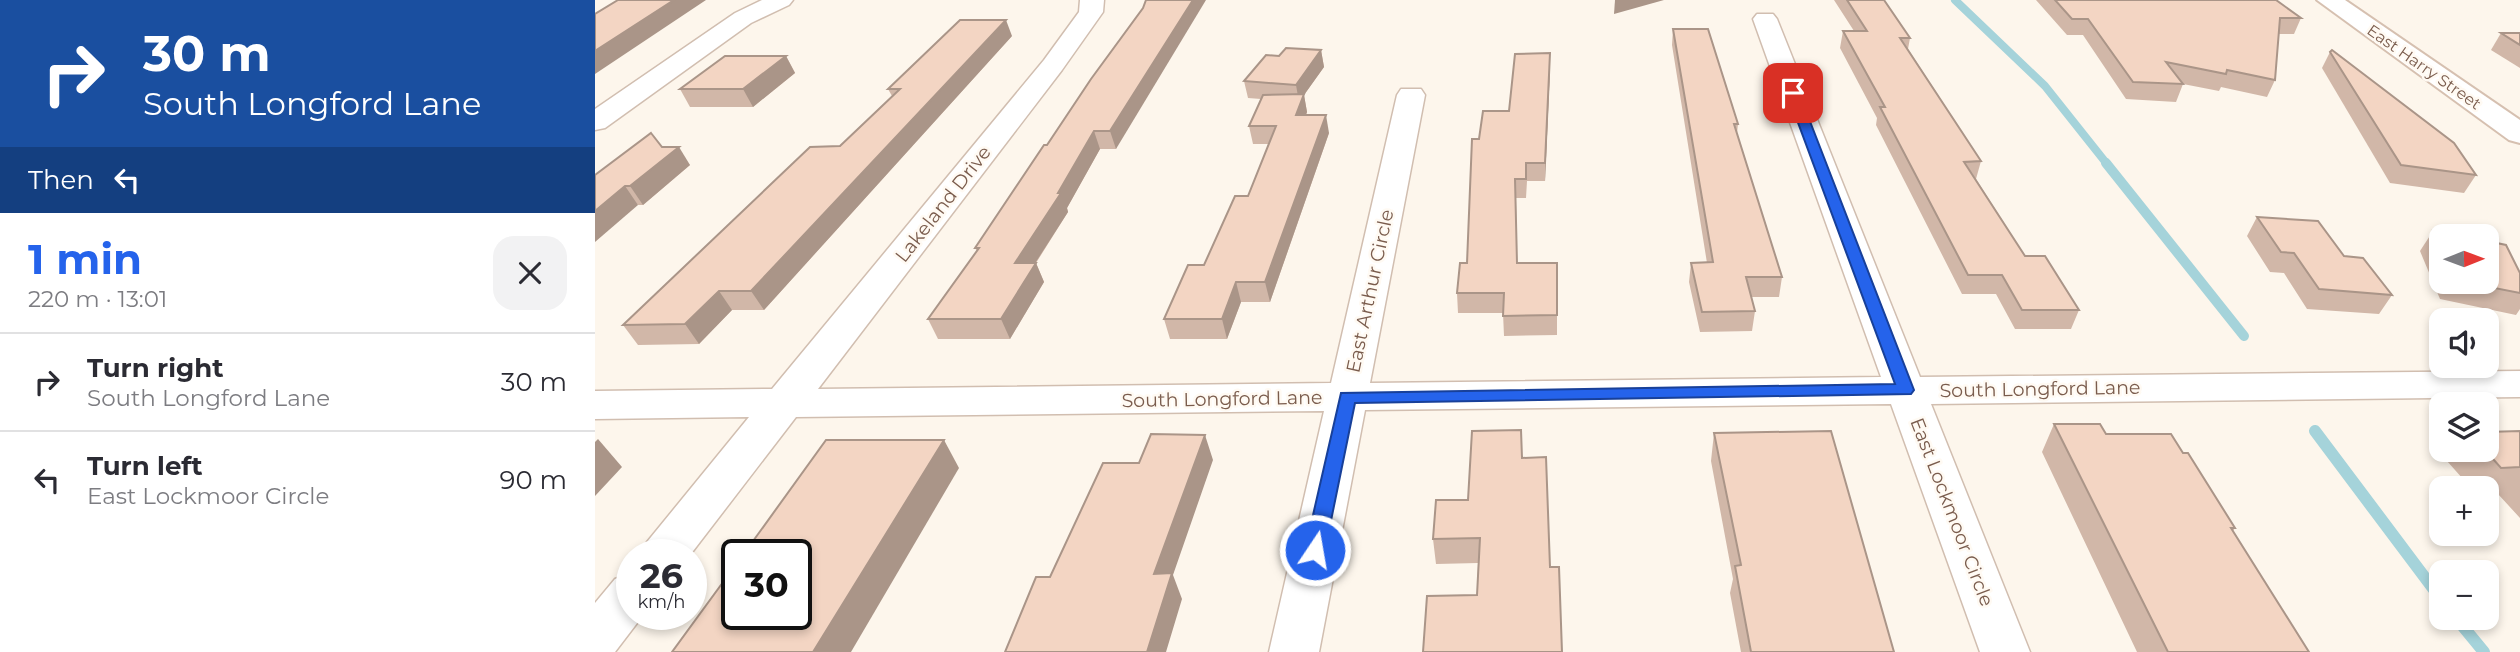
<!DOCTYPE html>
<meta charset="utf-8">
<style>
body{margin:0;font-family:Montserrat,sans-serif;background:#f2f2f3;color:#2b2b33;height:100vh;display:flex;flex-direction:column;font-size:26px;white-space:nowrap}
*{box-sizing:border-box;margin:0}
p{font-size:23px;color:#7c7c81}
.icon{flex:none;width:38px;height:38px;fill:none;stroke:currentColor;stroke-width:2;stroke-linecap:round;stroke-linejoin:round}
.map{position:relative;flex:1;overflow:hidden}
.sheet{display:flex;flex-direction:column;background:#fff;width:595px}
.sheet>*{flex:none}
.banner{background:#1a4fa0;color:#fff;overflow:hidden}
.needle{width:46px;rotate:89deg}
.tools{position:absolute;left:1834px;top:224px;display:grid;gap:14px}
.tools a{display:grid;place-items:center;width:70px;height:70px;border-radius:14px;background:#fff;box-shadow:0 4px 10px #0003;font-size:35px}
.speed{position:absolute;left:21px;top:539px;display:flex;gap:14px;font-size:35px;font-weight:700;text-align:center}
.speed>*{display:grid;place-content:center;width:91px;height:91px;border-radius:50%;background:#fff;box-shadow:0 4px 10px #0003;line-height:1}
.speed small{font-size:18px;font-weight:400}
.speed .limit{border:4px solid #111;border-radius:10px;background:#fff;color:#111}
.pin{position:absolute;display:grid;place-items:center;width:60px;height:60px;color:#fff;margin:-30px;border-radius:14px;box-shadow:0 4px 10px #0006}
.me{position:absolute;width:77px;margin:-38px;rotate:12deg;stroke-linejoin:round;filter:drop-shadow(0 0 5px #0008)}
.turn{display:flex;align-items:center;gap:24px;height:147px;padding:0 28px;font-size:32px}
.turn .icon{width:91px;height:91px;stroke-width:2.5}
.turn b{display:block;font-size:49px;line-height:60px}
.then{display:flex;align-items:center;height:66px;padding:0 28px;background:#0003;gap:14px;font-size:26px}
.round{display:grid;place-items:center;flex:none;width:74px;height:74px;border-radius:21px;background:#f2f2f3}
.head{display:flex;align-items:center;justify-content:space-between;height:119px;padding:0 28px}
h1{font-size:42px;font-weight:700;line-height:52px;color:#2563eb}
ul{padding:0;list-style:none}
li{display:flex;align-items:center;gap:21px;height:98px;padding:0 28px;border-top:2px solid #e1e1e2}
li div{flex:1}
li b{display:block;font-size:26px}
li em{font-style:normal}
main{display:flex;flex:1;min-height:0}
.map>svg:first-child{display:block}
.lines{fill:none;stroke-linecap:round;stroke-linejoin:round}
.stream-far2{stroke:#a5d3da;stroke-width:8}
.stream-far1{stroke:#a5d3da;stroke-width:10}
.stream{stroke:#a5d3da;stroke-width:12}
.street-casing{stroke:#d1beb0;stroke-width:3}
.secondary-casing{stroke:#d6c0b0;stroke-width:4}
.street{fill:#fff;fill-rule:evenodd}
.secondary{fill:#fff;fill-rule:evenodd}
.wall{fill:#d1b7a8}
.shaded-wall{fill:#aa9588}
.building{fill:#f3d5c3;stroke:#aa9588;stroke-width:2}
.route{fill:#2563eb;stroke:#184099;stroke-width:2}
.labels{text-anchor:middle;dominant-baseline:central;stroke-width:5;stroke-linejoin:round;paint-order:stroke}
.far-street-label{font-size:16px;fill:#7a5c4d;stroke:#fffaf3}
.street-label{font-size:19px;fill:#7a5c4d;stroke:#fffaf3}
</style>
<main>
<section class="sheet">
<div class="banner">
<div class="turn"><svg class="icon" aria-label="right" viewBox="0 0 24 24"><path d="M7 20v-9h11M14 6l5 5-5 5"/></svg><div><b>30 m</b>South Longford Lane</div></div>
<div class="then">Then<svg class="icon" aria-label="left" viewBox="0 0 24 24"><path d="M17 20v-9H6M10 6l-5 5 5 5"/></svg></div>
</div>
<div class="head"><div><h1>1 min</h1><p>220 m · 13:01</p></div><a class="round"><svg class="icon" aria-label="close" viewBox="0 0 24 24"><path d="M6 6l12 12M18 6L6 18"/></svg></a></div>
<ul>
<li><svg class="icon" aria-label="right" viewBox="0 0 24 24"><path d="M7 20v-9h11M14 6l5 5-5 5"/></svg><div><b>Turn right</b><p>South Longford Lane</p></div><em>30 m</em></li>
<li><svg class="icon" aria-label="left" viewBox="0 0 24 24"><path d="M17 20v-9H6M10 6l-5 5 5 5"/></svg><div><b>Turn left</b><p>East Lockmoor Circle</p></div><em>90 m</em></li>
</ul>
</section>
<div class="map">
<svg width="1925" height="652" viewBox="0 0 1925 652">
<rect width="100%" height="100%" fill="#fdf6ec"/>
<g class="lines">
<!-- stream-far2 -->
<polyline class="stream-far2" points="1360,0 1450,86 1512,164"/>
<!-- stream-far1 -->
<polyline class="stream-far1" points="1511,163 1649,336"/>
<!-- stream -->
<g class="stream">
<polyline points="1720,431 1846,599"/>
<polyline points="1861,618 1889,652"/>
</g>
<!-- street casing -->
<g class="street-casing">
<g id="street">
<polygon points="167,0 198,0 194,5 156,23 10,128 0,130 0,109 140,13"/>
<polygon points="485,0 509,0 508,12 467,70 223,389 736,383 802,95 806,89 826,89 830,95 775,383 1286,377 1158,19 1162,14 1178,14 1182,19 1325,377 1925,371 1925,397 1336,404 1435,652 1385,652 1296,404 770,410 724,652 674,652 729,411 201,417 95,555 45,555 52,542 154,417 0,419 0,391 177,389 449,60 484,12"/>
<polygon points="37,573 37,614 49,614 20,652 0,652 0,603 20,579"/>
</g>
</g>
<!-- secondary casing -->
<g class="secondary-casing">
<polygon id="secondary" points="1722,0 1750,0 1925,120 1925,143 1914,140"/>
</g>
<!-- street -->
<use href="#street" class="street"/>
<!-- secondary -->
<use href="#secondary" class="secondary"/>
</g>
<!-- wall -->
<g class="wall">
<polygon points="1239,0 1289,0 1315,38 1313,49 1386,161 1381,179 1430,256 1484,310 1476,329 1420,329 1401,294 1367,294 1281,125 1282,118 1245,48 1248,31 1259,31"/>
<polygon points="1441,0 1681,0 1706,18 1699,34 1684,34 1680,80 1672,97 1626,87 1624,91 1588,84 1581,102 1531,99 1488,35 1472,35"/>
<polygon points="548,8 521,149 505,149 472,208 473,212 441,263 449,282 415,339 343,339 333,319 382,251 380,248"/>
<polygon points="1078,29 1143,124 1142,133 1187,277 1184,297 1156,297 1160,311 1157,331 1105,332 1094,282 1096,263 1112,263 1077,45"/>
<polygon points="1906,33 1925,33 1925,68 1896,50"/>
<polygon points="417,36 169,310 137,310 104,344 43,345 28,325 245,146 297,96 293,89"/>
<polygon points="726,50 729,67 709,95 712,112 711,115 734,133 675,302 646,302 632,339 575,339 569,319 609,265 653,196 674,144 658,144 654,126 666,99 653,98 649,81 684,56"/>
<polygon points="1735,52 1881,175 1869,193 1795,183 1727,68"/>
<polygon points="191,56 200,73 158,107 95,107 85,89"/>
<polygon points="955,69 950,181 932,181 931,198 921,198 922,263 962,263 962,335 909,336 908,313 863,313 862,293 872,263 914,111"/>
<polygon points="67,147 95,165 48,205 43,205 0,175"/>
<polygon points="1662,217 1749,256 1797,295 1784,314 1712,309 1689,273 1675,272 1652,236"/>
<polygon points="1838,231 1846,236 1846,282 1892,282 1925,273 1925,309 1921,315 1845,299 1825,251"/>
<polygon points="1459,424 1511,434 1588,453 1640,528 1638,531 1714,652 1542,652 1447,452"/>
<polygon points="926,430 882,595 883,563 841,564 838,539 873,500"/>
<polygon points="1925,431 1925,518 1903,494 1892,495 1892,488 1876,488 1852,461 1861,450 1892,450"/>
<polygon points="1119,433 1299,652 1146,652 1135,593 1138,579 1116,461"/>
</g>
<!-- shaded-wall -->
<g class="shaded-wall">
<polygon points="79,0 111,0 0,74 0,51"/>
<polygon points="598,0 611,0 521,149 515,131"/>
<polygon points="1020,0 1069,0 1019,14"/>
<polygon points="411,20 417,36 169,310 156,291"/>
<polygon points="726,50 729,67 709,95 712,112 704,133 701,115 704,102 701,85"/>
<polygon points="955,53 955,69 950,181 950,163"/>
<polygon points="191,56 200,73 158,107 148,89"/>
<polygon points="731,115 734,133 675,302 670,282"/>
<polygon points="499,131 505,149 472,208 473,212 428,282 420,263"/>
<polygon points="84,147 95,165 48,205 35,186"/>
<polygon points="30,186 43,205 0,242 0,211"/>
<polygon points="441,263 449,282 415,339 406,319"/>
<polygon points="641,282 646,302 632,339 627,319"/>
<polygon points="124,291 137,310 104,344 90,324"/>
<polygon points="610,435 618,460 578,575 587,599 571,652 552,652 559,574"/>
<polygon points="3,439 27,467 0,496 0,442"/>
<polygon points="349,440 364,468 256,652 218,652"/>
</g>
<!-- building -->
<g class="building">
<polygon points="23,0 79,0 0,51 0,14"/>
<polygon points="551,0 598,0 515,131 499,131 463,193 466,193 420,263 441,263 406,319 333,319 384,248 380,248 449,145 452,145 496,79 548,8"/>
<polygon points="1252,0 1289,0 1315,38 1305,38 1386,161 1369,162 1430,256 1450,256 1484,310 1427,310 1407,275 1373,275 1285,107 1290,107 1248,31 1272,31"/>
<polygon points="1460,0 1681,0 1706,18 1685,18 1680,80 1632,70 1631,74 1571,62 1588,84 1538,82 1493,19 1477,19"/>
<polygon points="365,20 411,20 156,291 124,291 90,324 28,325 215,147 245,146 305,89 293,89"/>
<polygon points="1078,29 1113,29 1143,124 1139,124 1187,277 1151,277 1160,311 1107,312 1096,263 1118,262"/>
<polygon points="1906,33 1925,33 1925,45"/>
<polygon points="691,48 726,50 701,85 649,81 671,55 684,56"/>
<polygon points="1737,50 1859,143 1881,175 1806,165 1735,52"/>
<polygon points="955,53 950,163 931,163 931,179 920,179 922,263 962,263 962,315 908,316 909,293 862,293 865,263 872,263 877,139 884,139 888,111 914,111 920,54"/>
<polygon points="130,56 191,56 148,89 85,89"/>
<polygon points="709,94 701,115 731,115 670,282 641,282 627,319 569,319 593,265 609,265 640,196 653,196 681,126 654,126 668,95"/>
<polygon points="56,133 67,147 84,147 35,186 30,186 0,211 0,175"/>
<polygon points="1662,217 1723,221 1749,256 1768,258 1797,295 1724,289 1699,253 1686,252"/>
<polygon points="1838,231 1864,236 1846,236 1846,251"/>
<polygon points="1892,241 1911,245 1925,273 1925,293 1869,282 1892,282"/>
<polygon points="1459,424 1505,424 1511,434 1576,434 1588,453 1593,453 1640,528 1636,528 1714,652 1573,652"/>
<polygon points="926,430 927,458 951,457 955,567 964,567 967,652 828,652 832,596 882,595 885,538 838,539 841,500 873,500 877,431"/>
<polygon points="1236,431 1299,652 1156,652 1140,566 1146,565 1119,433"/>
<polygon points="1925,431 1925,467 1906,468 1890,450 1892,450 1892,432"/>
<polygon points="556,434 610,435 559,574 577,573 552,652 410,652 441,577 455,577 508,463 544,463"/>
<polygon points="231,440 349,440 218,652 77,652 142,563 142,614 201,614 201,555 148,555"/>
</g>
<!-- route -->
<polygon class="route" points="1194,91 1204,93 1319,390 1316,394 760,403 730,550 728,556 713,556 710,550 746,393 1300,384 1192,93"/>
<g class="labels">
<!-- far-street labels -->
<g class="far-street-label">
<text transform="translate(1829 67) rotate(35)">East Harry Street</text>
</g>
<!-- street labels -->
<g class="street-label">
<text transform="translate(348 204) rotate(-52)">Lakeland Drive</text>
<text transform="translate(775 291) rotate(-78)">East Arthur Circle</text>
<text transform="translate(1445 389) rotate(-1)">South Longford Lane</text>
<text transform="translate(627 399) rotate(-1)">South Longford Lane</text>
<text transform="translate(1357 512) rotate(69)">East Lockmoor Circle</text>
</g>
</g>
</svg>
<div class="tools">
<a><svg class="needle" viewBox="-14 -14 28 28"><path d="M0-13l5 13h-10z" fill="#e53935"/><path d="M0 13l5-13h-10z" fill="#7c7c81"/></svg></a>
<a><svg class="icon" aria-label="sound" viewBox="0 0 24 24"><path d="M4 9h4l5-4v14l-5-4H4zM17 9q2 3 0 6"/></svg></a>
<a><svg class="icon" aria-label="layers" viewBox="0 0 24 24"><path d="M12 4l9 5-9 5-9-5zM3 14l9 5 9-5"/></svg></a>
<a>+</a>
<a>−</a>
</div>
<div class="speed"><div>26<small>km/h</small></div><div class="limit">30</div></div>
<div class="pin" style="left:1198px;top:93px;background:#d93025"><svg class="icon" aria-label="arrive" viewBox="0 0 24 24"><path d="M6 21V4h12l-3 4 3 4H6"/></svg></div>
<svg class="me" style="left:720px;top:550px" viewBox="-20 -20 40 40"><circle r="17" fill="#2563eb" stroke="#fff" stroke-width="3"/><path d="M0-11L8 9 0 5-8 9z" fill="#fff"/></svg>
</div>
</main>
